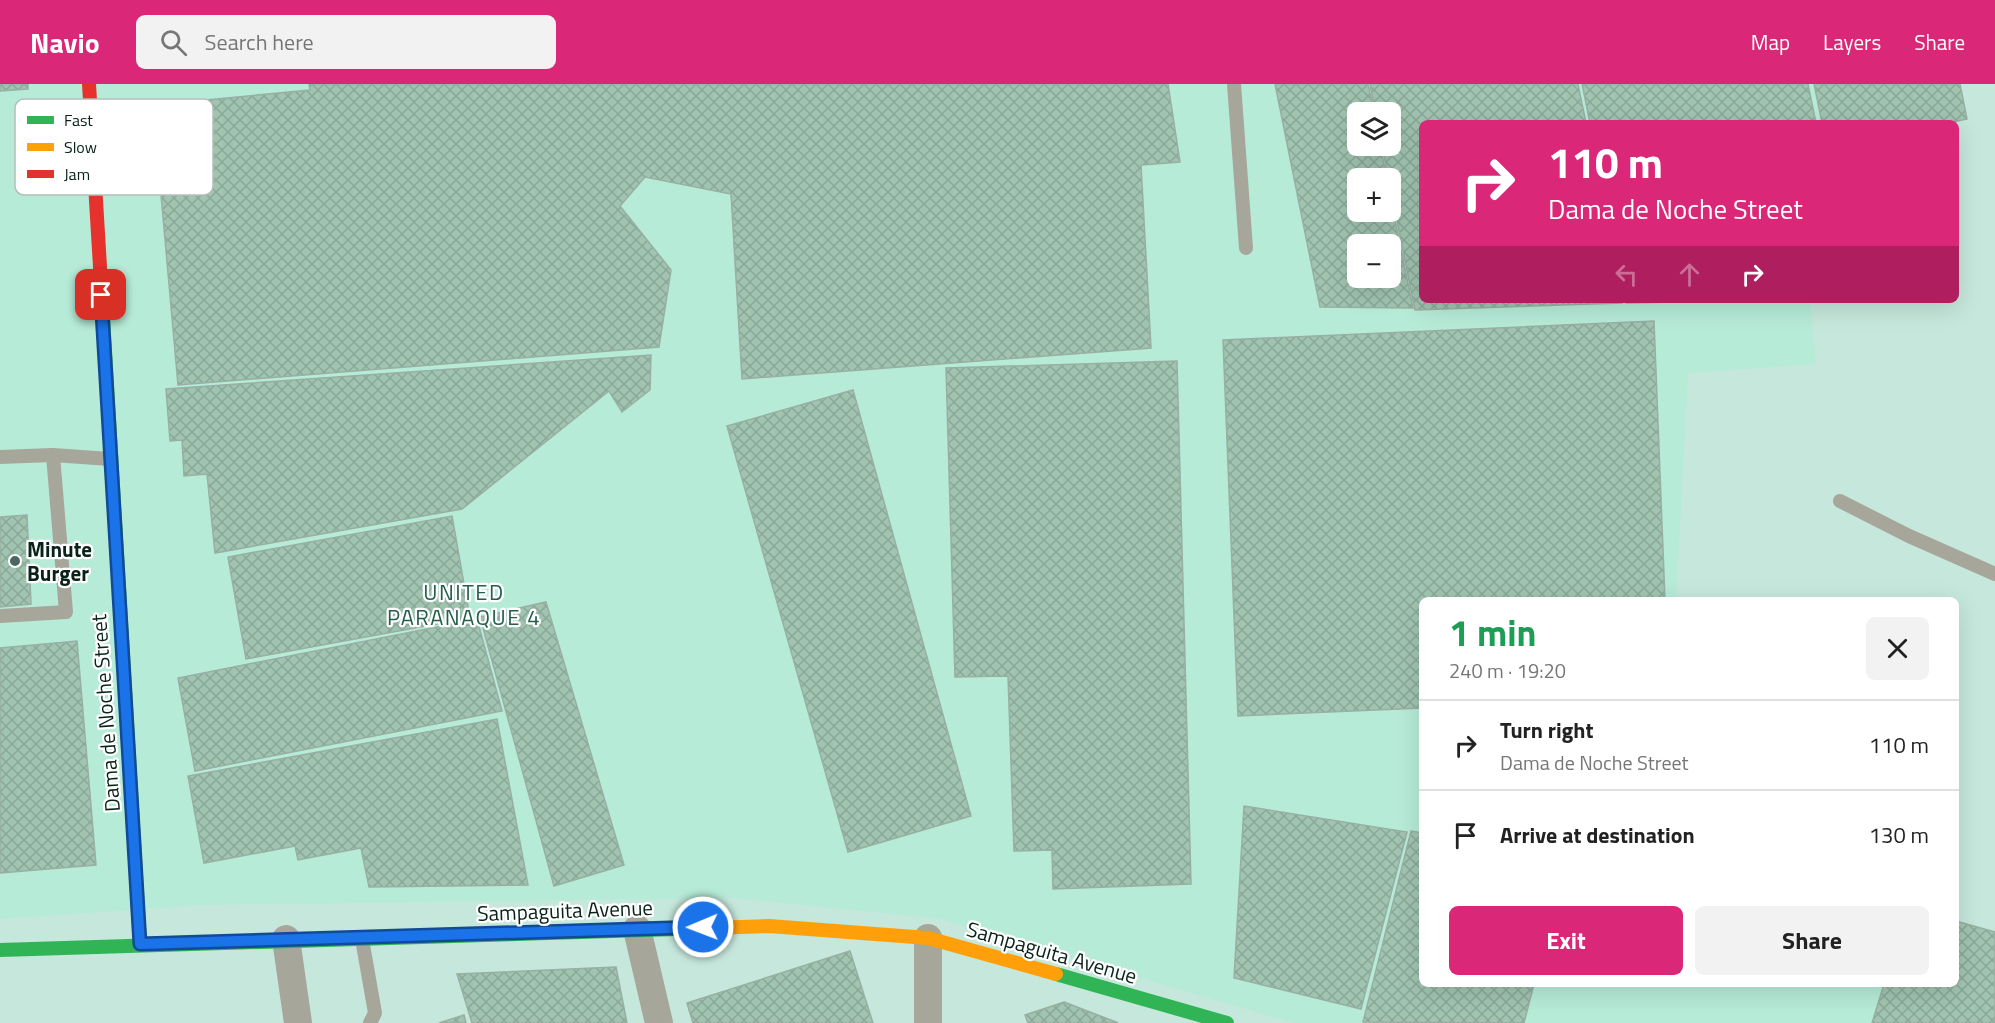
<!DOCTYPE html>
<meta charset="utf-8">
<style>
body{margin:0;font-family:"Titillium Web",sans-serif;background:#f2f2f2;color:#222;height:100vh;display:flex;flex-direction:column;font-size:22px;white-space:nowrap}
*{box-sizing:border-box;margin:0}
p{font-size:20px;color:#767676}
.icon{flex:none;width:33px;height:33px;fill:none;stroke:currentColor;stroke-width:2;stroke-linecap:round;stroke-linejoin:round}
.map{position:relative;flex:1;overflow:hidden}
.side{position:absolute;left:1419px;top:513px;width:540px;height:390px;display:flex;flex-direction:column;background:#fff;border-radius:9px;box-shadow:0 6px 24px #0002}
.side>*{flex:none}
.banner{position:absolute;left:1419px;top:36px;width:540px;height:183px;border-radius:9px;box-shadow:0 6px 24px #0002;background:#db2777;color:#fff;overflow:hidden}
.controls{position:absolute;left:1347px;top:18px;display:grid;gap:12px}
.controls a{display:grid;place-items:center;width:54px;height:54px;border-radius:9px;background:#fff;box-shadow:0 6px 24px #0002;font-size:30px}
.pin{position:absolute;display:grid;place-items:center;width:51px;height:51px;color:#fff;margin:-26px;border-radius:12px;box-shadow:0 3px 9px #0006}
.me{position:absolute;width:66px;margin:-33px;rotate:269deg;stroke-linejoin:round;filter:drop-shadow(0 0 4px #0008)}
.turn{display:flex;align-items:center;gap:21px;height:126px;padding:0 30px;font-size:27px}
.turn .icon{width:78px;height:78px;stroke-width:2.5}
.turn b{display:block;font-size:42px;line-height:51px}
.lanes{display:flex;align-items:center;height:57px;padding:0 30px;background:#0003;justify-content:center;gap:30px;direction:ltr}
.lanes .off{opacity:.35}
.round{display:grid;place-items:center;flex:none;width:63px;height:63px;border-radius:9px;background:#f2f2f2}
.summary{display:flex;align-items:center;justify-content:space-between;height:102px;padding:0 30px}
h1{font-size:36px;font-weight:700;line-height:45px;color:#1e9e55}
.cta{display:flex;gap:12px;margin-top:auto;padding:12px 30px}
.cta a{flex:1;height:69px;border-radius:9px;background:#db2777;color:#fff;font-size:24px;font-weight:700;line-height:69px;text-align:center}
.cta a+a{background:#f2f2f2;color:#222}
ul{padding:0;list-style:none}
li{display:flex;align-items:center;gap:18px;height:90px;padding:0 30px;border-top:2px solid #e0e0e0}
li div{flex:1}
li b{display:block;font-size:22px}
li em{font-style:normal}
header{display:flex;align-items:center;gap:36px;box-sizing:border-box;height:84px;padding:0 30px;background:#db2777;color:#fff}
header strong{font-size:28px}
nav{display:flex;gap:33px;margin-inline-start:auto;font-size:21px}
.search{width:420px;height:54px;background:#f2f2f2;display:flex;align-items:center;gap:15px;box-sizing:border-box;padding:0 21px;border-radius:9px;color:#767676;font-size:22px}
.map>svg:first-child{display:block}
.built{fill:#b6ebd8;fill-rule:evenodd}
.building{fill:url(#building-cross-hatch);stroke:#98afa3;stroke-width:1.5;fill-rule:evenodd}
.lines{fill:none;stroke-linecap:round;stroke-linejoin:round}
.lane{stroke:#a7a69b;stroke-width:14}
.street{stroke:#a7a69b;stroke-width:28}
.fast{stroke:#30b455;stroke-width:14}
.slow{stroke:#ff9f0a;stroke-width:14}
.jam{stroke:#e5322d;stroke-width:14}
.route-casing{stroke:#114b97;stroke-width:15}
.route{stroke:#1a73e8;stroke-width:10}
.poi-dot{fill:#4b675e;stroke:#fff;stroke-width:2}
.labels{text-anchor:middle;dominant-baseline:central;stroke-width:4.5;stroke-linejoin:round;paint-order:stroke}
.poi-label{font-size:21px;font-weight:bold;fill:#09221a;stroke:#fff;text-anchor:start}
.street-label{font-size:21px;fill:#09221a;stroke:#fff}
.neighbourhood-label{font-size:22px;letter-spacing:1.5px;fill:#245f4d;stroke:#fff}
.key{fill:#fff;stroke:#b5bdba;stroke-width:1.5}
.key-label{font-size:16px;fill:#09221a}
</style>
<header>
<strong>Navio</strong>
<div class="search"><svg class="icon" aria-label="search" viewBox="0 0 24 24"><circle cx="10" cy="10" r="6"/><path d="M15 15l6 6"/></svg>Search here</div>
<nav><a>Map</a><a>Layers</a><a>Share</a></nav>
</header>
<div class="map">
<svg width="1995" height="939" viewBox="0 0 1995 939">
<defs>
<pattern id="building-cross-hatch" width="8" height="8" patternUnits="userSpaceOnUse" patternTransform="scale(1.5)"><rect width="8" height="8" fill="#a1c4b0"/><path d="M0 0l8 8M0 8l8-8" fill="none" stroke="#89a897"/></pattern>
</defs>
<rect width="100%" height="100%" fill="#c6e7db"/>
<!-- built -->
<path class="built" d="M0,0H1938L1944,39H1422V216H1810L1816,280L1688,289L1676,516H1422V900H1956L1995,939H1293L941,835L732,814L203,821L0,835ZM1358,28H1390V62H1358ZM1358,94H1390V128H1358ZM1358,160H1390V194H1358Z"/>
<!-- building -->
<g class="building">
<polygon points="0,0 28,0 28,5 0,7"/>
<polygon points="309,0 1168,0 1180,78 1141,81 1151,264 742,295 731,110 645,93 620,122 671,186 659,263 178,301 153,21 310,6"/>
<path d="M1275,0H1368L1374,28H1358V62H1380L1387,94H1358V128H1390V112L1413,224L1320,223ZM1358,160H1390V194H1358Z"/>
<polygon points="1370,0 1578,0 1586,39 1422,39 1422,216 1621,216 1622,219 1415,226 1382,62 1390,62 1390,28 1375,28"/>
<polygon points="1582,0 1808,0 1816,39 1590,39"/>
<polygon points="1814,0 1960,0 1967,35 1949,39 1822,39"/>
<polygon points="1625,216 1790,216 1626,219"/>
<polygon points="1654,237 1665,516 1422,516 1422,624 1238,632 1223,256"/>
<polygon points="651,271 650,306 622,328 609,307 462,425 215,469 207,390 184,392 182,356 170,357 166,305"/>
<polygon points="1177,277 1191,800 1053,805 1052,766 1014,767 1008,592 955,593 946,284"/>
<polygon points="853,306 971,732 848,768 727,342"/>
<polygon points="27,431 31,520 0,523 0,433"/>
<polygon points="452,432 470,534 246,575 228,473"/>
<polygon points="546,518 624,781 554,802 480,533"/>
<polygon points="477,535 502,627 195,687 178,594"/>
<polygon points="77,557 96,781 0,789 0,564"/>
<polygon points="497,635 528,801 369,803 361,764 298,776 295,762 204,779 188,692"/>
<polygon points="1244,722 1407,748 1361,925 1234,894"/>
<polygon points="1411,747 1422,749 1422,900 1534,900 1524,939 1363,938"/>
<polygon points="1956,837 1995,848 1995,939 1872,939 1884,900 1956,900"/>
<polygon points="850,867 873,939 693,939 687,919"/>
<polygon points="616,883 627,939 472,939 457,890"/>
<polygon points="1064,918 1116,938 1118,939 1028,939 1025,931"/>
<polygon points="464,931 466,939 439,939"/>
</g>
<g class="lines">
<!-- lane -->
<g class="lane">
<polyline points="1234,0 1246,164"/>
<polyline points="0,373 53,371 110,375"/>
<polyline points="1840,417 1909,452 1995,490"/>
<polyline points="0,532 66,528 53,371"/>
<polyline points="362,855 375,929 370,939"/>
</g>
<!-- street -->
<g class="street">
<polyline points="637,845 659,939"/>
<polyline points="928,854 928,939"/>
<polyline points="286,855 298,939"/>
</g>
<!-- fast -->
<g class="fast">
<polyline points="102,216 140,859"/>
<polyline points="0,866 710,844"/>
<polyline points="1056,890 1227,939"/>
</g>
<!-- slow -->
<polyline class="slow" points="710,844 769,842 928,854 1056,890"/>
<!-- jam -->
<polyline class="jam" points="89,0 102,216"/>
</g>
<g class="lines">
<!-- route casing -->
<g class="route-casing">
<polyline id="route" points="101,211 140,860 703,843"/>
</g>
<!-- route -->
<use href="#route" class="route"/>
</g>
<!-- markers -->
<circle class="poi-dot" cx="15" cy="477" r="6"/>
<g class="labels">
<!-- poi labels -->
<g class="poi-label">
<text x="27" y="465">Minute<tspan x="27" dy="24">Burger</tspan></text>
</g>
<!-- street labels -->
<g class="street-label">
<text transform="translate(105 629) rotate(-94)">Dama de Noche Street</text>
<text transform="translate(565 826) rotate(-2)">Sampaguita Avenue</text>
<text transform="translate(1052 868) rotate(16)">Sampaguita Avenue</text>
</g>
<!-- neighbourhood labels -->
<g class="neighbourhood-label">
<text x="464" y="508">UNITED<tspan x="464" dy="25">PARANAQUE 4</tspan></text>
</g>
</g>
<!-- legend -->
<rect x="15" y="15" width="198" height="96" rx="9" class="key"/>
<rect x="27" y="32" width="27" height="8" fill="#30b455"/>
<rect x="27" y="59" width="27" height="8" fill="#ff9f0a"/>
<rect x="27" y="86" width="27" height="8" fill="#e5322d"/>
<g class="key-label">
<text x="64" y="42">Fast</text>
<text x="64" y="69">Slow</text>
<text x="64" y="96">Jam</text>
</g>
</svg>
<div class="controls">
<a><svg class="icon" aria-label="layers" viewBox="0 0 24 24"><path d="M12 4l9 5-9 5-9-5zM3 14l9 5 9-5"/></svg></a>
<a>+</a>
<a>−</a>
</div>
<div class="pin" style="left:101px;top:211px;background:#d93025"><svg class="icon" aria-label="arrive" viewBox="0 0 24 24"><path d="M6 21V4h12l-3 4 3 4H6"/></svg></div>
<svg class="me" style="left:703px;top:843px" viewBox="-20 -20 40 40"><circle r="17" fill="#1a73e8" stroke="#fff" stroke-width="3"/><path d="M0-11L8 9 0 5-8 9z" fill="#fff"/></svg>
<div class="banner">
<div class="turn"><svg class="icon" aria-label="right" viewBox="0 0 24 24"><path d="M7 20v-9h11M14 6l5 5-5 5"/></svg><div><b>110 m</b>Dama de Noche Street</div></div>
<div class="lanes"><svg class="icon off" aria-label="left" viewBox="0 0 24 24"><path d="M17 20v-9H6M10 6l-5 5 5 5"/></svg><svg class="icon off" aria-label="ahead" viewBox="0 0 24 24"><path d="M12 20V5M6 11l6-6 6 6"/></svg><svg class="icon" aria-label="right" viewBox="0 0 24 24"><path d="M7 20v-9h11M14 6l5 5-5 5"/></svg></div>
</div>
<section class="side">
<div class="summary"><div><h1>1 min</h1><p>240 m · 19:20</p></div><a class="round"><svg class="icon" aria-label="close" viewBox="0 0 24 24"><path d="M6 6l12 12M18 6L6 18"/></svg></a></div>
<ul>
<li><svg class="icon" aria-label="right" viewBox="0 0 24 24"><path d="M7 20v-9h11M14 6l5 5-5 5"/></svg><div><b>Turn right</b><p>Dama de Noche Street</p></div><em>110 m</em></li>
<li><svg class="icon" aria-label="arrive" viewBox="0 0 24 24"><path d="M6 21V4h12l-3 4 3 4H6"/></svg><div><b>Arrive at destination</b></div><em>130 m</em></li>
</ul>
<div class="cta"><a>Exit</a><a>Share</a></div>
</section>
</div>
